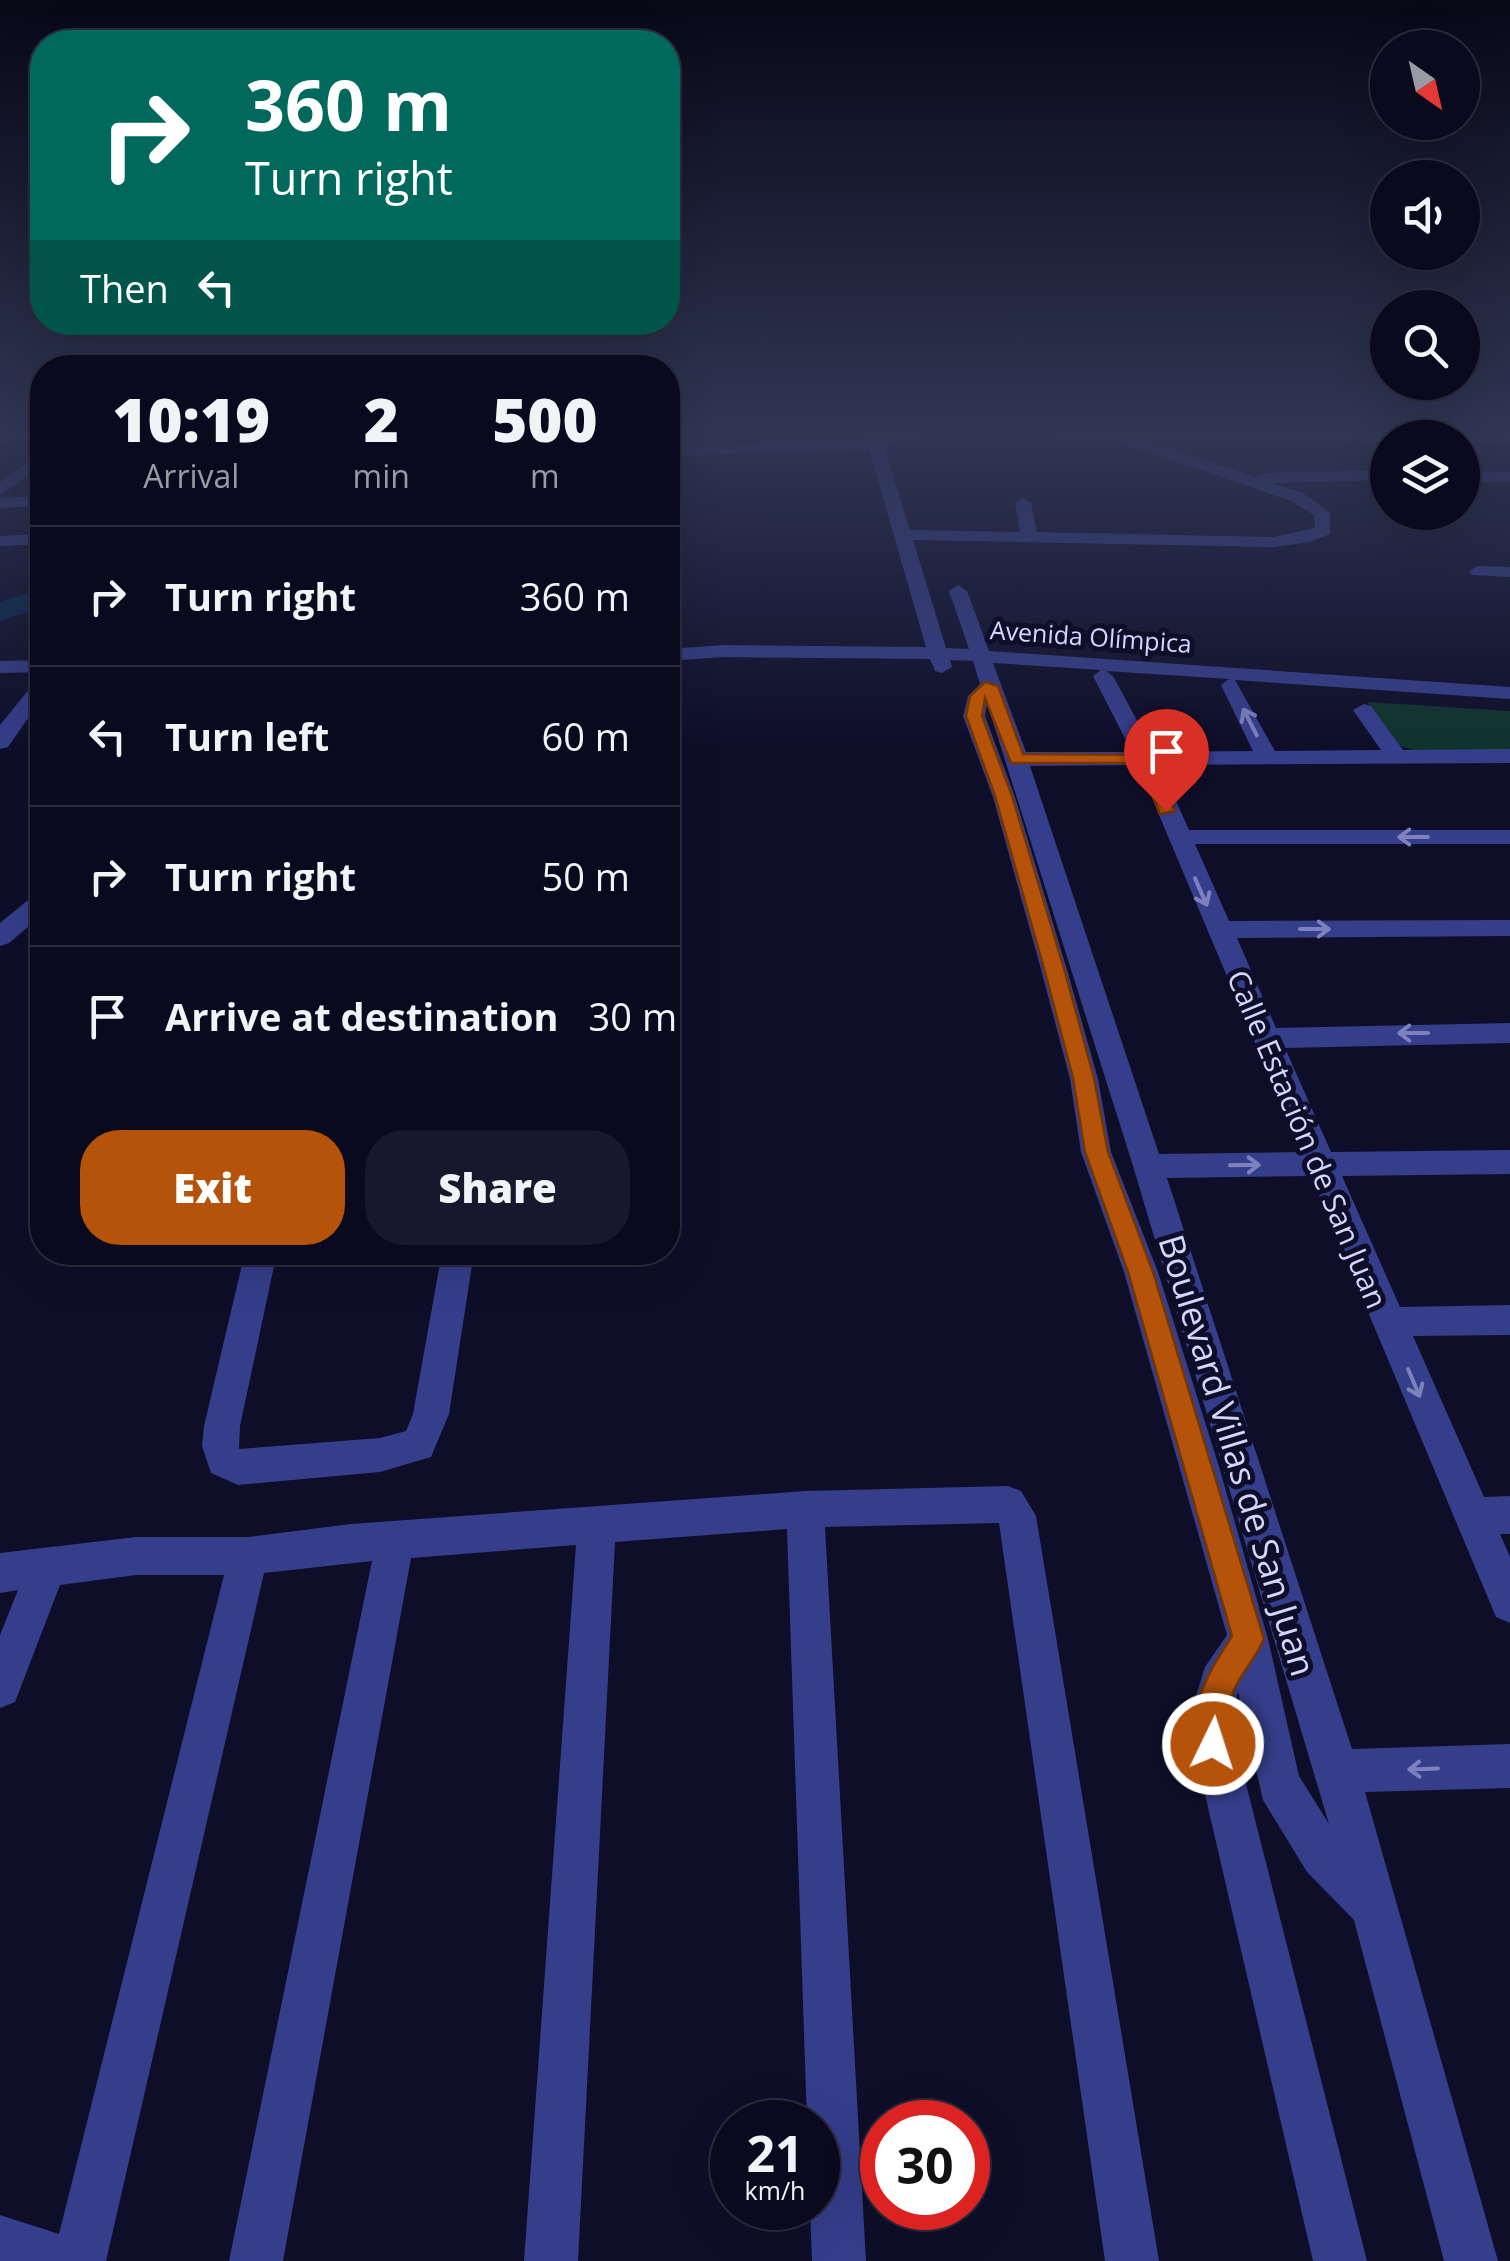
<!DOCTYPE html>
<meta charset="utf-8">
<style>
body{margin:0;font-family:"Open Sans",sans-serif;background:#18182c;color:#f1f3f6;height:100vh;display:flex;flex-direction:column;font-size:38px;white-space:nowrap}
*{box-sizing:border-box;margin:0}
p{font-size:32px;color:#999aa4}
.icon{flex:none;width:55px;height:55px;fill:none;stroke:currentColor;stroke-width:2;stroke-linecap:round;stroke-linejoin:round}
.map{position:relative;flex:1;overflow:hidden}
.panel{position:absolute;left:30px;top:355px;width:650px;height:910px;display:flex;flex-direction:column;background:#0a0a1f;border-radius:40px;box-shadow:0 10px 40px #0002,0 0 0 2px #2a2b3d}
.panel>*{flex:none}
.guide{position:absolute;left:30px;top:30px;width:650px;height:305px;border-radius:40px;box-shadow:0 10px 40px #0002,0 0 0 2px #2a2b3d;background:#00695c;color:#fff;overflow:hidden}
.needle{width:65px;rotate:146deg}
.tools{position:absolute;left:1370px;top:30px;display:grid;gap:20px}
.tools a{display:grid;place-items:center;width:110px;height:110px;border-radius:50%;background:#0a0a1f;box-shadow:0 10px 40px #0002,0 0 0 2px #2a2b3d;font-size:50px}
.speed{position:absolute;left:710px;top:2100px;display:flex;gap:20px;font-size:50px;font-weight:700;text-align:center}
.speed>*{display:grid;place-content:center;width:130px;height:130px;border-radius:50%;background:#0a0a1f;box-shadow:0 10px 40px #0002,0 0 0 2px #2a2b3d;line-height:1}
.speed small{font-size:25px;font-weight:400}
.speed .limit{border:15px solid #d22;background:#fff;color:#111}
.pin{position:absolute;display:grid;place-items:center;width:85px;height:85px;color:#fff;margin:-102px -42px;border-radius:50% 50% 50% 0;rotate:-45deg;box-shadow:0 0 10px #0007}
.pin .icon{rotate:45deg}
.me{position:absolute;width:110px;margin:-55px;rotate:4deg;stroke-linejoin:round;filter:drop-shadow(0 0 8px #0008)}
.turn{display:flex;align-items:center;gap:35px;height:210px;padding:0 50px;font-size:45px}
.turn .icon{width:130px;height:130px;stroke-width:2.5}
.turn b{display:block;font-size:70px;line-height:85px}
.then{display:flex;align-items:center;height:95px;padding:0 50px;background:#0003;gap:20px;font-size:38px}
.eta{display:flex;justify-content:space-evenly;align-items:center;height:170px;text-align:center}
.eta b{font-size:60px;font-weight:800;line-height:70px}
.action{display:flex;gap:20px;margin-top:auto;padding:20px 50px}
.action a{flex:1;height:115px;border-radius:40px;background:#b45309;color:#fff;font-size:40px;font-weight:800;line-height:115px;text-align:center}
.action a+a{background:#18182c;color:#f1f3f6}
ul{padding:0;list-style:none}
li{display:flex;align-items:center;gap:30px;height:140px;padding:0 50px;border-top:2px solid #2a2b3d}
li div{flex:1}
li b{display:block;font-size:38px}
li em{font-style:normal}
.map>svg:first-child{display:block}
.green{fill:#10332d}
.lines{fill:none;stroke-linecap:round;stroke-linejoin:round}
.river{fill:#062849;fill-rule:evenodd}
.minor{fill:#353e8b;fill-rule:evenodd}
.oneway{stroke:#7d82bf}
.route{fill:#b45309;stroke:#753606;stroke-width:2.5}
.labels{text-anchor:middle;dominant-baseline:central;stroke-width:10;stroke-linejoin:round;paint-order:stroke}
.far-street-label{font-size:25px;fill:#d5d6ff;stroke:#0e0e29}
.street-label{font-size:30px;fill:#d5d6ff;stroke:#0e0e29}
.near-street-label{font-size:35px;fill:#d5d6ff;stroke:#0e0e29}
</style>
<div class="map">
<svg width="1510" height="2261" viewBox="0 0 1510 2261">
<rect width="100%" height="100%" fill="#0e0e29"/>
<!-- green -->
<polygon class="green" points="1367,702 1510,711 1510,752 1422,753 1400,746"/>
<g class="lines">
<!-- river -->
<polygon class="river" points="42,588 42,607 0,621 0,602"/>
<!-- minor -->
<g class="minor">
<polygon points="42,430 42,439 0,442 0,432"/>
<path d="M864,430H878L881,438L911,430H935L884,446L910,530L1020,532L1015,503L1023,498L1031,503L1037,532L1273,537L1315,528L1314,515L1291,501L1107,438L1005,435L997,430L1439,433L1446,438H1388V442L1140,438L1255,477L1263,473L1388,470V480L1271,483L1303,493L1330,513V534L1310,542L1273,547L913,540L946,648L969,649L949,591L958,585L967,591L989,651L1510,687V699L1235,680L1275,751L1381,750L1353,710L1364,704L1371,706L1403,750L1510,749V763L1160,765L1189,830H1510V844H1195L1229,921L1510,920V936L1237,938L1276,1028L1510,1023V1043L1285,1048L1331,1152L1510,1150V1174L1342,1176L1400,1307L1510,1305V1335L1413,1336L1484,1497L1510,1496V1534H1500L1510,1557V1623L1496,1617L1311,1176L1167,1178L1352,1749L1510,1744V1788L1365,1792L1498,2261H1444L1354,1920L1307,1872L1263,1800L1238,1692L1230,1721L1367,2261H1313L1188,1721L1205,1667L1227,1635L1124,1272L1081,1152L1070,1079L1042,973L993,797L963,716L968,696L980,684L973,661L950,660L952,667L942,673L935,671L930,659L723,657L668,661V649L723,645L926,647L869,449L676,456L668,451L676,446L866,440ZM993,663L1101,670L1093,676L1132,752H1026ZM1106,671L1229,679L1221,685L1253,751L1154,752L1113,676ZM987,703L1133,1166L1329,1824L1299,1776L1268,1639L1220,1470L1158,1272L1111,1152L1098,1079L1068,973L1015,797L985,716ZM1138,765L1301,1152L1159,1154L1030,766Z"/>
<polygon points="1462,433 1510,433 1510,443 1462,443 1462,438 1455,438"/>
<polygon points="42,454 42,466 0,495 0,482"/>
<rect x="1462" y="472" width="48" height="10"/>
<polygon points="42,496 42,506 0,508 0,498"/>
<polygon points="42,534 42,544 0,546 0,536"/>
<polygon points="1478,566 1510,567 1510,577 1472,575 1469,571"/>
<polygon points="42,660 42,672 0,673 0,661"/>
<polygon points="42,680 42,698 8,747 0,749 0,725 35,682"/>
<polygon points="42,894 42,915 9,943 0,946 0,923 33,896"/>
<polygon points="245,1252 277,1252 240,1426 239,1449 380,1438 406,1431 413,1414 442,1252 474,1252 449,1414 431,1457 380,1472 238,1485 211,1473 202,1446 204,1426"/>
<polygon points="1008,1486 1021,1491 1036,1516 1159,2261 1105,2261 999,1523 825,1527 866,2261 812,2261 810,2208 818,2208 818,2122 807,2122 787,1529 615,1542 578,2261 524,2261 576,1545 411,1558 283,2261 229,2261 372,1561 264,1573 106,2261 0,2261 0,2215 59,2234 224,1575 136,1575 60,1585 15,1702 0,1708 0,1635 18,1590 0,1593 0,1553 136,1537 248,1537 351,1524 805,1491"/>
</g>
</g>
<!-- one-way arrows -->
<defs><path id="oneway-shaft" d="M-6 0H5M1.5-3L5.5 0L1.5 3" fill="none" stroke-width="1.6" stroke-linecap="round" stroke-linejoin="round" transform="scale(2.5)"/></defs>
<g class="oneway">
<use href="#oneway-shaft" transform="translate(1250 722) rotate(-117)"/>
<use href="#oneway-shaft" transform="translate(1413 837) rotate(180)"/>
<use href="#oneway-shaft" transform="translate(1201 892) rotate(66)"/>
<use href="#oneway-shaft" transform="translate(1315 929)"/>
<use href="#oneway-shaft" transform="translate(1413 1033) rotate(180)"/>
<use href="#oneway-shaft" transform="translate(1245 1165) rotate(-1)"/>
<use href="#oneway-shaft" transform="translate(1414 1383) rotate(67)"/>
<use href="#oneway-shaft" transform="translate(1423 1769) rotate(178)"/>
</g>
<!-- sky -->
<linearGradient id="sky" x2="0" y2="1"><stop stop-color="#080817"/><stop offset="0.58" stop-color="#303654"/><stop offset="1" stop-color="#303654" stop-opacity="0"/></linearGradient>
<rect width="1510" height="746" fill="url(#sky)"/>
<!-- route -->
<path class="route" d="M985,682L998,686L1023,754L1152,755L1175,811L1160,814L1139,763H1011L985,698L982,716L1012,796L1065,972L1094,1078L1108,1152L1153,1272L1264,1639C1256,1658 1242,1672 1234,1690C1223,1715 1233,1736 1225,1756L1213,1760L1201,1756C1183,1712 1208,1673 1232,1636L1128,1272L1085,1152L1073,1078L1045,972L995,796L966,716L970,696Z"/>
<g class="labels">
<!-- far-street labels -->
<g class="far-street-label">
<text transform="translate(1091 636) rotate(4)">Avenida Olímpica</text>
</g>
<!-- street labels -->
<g class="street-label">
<text transform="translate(1308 1139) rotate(67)">Calle Estación de San Juan</text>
</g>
<!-- near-street labels -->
<g class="near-street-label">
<text transform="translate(1238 1455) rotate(73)">Boulevard Villas de San Juan</text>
</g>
</g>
</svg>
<div class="tools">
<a><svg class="needle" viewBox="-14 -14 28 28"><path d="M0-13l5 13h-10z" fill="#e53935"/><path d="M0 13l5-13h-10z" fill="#999aa4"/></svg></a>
<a><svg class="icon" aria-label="sound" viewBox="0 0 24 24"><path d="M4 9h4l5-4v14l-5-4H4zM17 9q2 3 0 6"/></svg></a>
<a><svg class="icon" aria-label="search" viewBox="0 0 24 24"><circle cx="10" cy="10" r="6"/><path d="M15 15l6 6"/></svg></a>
<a><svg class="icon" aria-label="layers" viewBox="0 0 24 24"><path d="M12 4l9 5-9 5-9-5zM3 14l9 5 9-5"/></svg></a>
</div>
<div class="speed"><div>21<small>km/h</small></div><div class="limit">30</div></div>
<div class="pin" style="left:1166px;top:811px;background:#d93025"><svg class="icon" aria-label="arrive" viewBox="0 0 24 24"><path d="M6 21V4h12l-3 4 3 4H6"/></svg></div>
<svg class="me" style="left:1213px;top:1744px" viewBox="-20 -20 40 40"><circle r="17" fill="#b45309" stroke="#fff" stroke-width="3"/><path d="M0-11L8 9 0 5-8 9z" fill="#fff"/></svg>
<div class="guide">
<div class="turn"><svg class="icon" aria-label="right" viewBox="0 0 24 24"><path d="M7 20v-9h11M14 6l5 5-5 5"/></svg><div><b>360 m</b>Turn right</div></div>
<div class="then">Then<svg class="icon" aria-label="left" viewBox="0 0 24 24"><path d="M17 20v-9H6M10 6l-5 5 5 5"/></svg></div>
</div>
<section class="panel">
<div class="eta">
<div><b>10:19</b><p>Arrival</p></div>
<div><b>2</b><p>min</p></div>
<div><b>500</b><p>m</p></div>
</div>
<ul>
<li><svg class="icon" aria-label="right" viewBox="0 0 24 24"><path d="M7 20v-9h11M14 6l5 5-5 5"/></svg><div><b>Turn right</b></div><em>360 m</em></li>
<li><svg class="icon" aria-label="left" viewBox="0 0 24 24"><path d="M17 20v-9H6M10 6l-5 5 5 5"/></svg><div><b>Turn left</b></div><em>60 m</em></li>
<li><svg class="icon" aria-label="right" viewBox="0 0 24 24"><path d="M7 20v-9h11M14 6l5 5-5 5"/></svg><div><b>Turn right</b></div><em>50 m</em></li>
<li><svg class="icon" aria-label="arrive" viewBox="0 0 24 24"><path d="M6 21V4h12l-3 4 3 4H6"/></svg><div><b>Arrive at destination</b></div><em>30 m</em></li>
</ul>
<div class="action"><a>Exit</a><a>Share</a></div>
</section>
</div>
